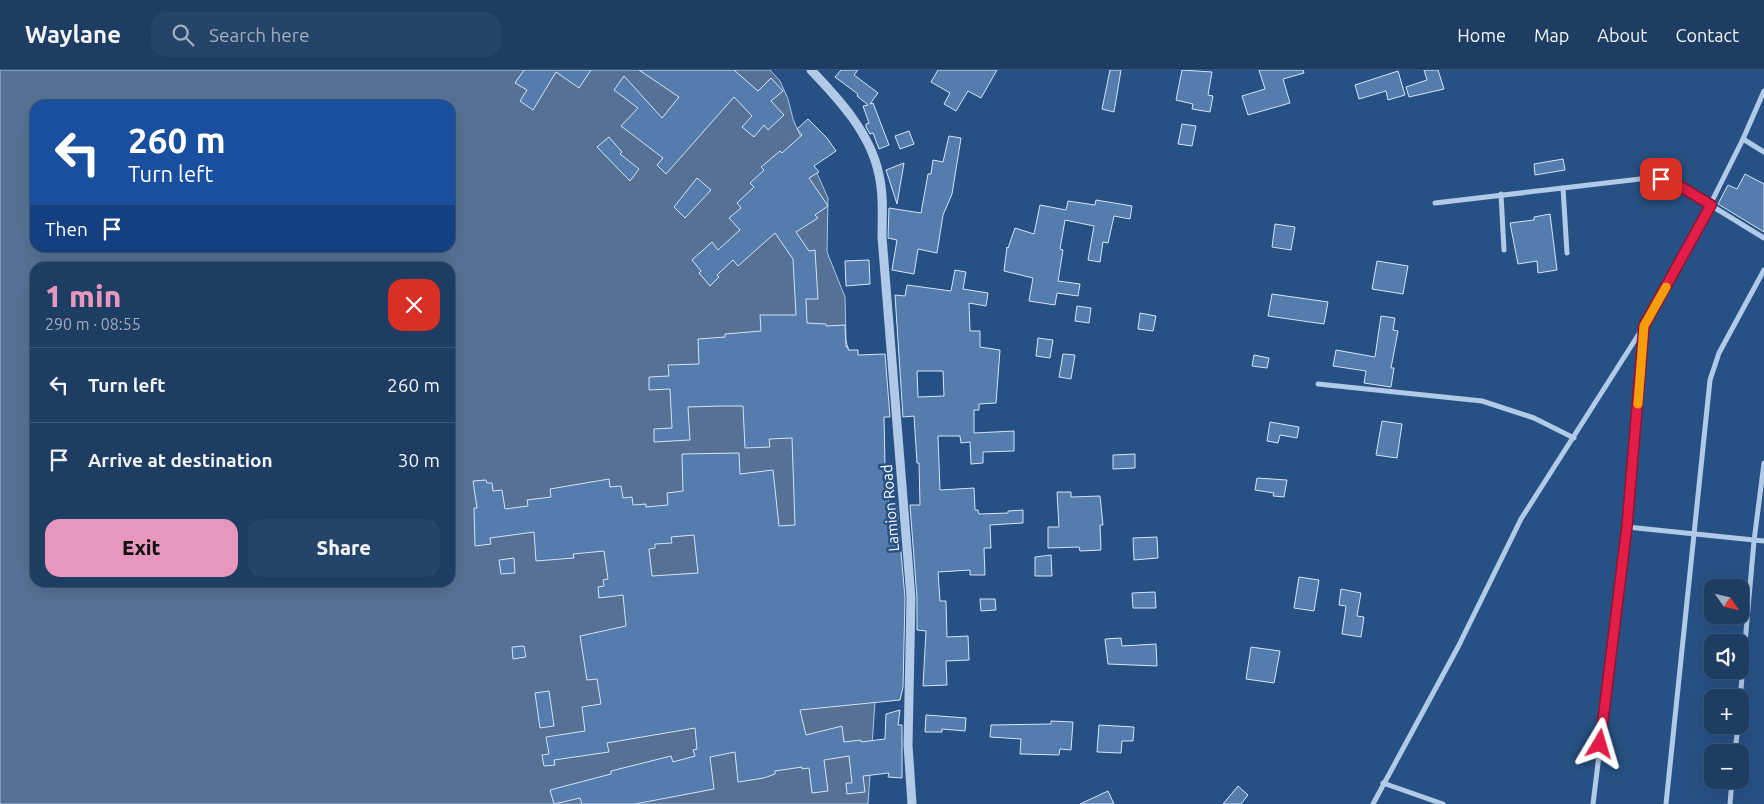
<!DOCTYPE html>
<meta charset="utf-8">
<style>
body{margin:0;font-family:Ubuntu,sans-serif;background:#254469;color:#f1f3f6;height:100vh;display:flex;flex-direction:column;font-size:19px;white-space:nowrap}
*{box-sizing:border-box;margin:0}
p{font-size:16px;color:#a0aebe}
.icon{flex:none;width:28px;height:28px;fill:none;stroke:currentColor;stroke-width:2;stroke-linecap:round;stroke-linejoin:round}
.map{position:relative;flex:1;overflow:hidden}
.panel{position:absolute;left:30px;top:192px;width:425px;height:325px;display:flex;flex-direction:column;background:#1d3d63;border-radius:15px;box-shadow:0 5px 20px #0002,0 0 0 1px #3b5678}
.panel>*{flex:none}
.banner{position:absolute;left:30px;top:30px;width:425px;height:152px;border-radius:15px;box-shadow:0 5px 20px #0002,0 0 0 1px #3b5678;background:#1a4fa0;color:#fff;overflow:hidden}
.needle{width:32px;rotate:124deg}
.buttons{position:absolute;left:1704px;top:509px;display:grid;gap:10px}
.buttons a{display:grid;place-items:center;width:45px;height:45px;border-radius:10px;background:#1d3d63;box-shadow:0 5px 20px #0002,0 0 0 1px #3b5678;font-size:25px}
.pin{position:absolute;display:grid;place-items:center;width:42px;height:42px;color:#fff;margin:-21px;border-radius:10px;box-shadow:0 2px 8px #0006}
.me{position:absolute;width:55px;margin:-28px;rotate:7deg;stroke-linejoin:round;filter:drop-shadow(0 0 4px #0008)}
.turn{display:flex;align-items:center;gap:18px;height:105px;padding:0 15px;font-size:22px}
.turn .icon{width:65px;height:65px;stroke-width:2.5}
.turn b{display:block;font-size:35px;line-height:42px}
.then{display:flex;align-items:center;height:48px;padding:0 15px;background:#0003;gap:10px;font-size:19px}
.round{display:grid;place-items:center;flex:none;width:52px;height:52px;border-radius:15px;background:#254469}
.headline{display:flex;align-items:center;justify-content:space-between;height:85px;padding:0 15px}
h1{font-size:30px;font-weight:800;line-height:38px;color:#e797bd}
.action{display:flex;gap:10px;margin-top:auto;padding:10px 15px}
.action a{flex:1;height:58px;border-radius:15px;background:#e797bd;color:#111;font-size:20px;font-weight:800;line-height:58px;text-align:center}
.action a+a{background:#254469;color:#f1f3f6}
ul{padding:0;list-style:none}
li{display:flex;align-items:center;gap:15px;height:75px;padding:0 15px;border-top:1px solid #3b5678}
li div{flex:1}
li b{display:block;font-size:19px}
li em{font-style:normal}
header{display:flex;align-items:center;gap:30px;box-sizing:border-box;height:70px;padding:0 25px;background:#1d3d63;border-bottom:1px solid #3b5678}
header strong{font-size:24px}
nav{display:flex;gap:28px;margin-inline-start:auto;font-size:18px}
.search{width:350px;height:45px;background:#254469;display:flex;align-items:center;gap:12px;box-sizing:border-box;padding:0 18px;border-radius:15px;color:#a0aebe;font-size:19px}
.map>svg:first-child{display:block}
.water{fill:#557296;stroke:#a6c5e8;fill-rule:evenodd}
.building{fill:#547dad;stroke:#d5e4f6;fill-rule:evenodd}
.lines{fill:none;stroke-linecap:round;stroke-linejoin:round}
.minor{stroke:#b1cae7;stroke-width:5}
.tertiary{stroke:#b1cae7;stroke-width:9}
.route-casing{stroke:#92132f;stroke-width:12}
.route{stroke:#e11d48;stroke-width:9}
.slow{stroke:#f59e0b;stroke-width:9}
.labels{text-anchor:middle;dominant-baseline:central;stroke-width:5;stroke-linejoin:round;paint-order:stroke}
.street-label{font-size:15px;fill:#fff;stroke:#275184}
</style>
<header>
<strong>Waylane</strong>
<div class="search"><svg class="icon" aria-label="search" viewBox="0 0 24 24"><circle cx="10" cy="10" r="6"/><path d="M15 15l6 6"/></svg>Search here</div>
<nav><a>Home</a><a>Map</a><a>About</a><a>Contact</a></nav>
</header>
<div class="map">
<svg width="1764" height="734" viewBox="0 0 1764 734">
<rect width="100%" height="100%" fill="#275184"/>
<!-- water -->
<path class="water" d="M0,0H770L780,11L788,29L793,49L828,128L827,182L845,227L846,270L864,346L876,617L868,734H0ZM35,35H450V178H35ZM35,198H450V512H35Z"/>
<!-- building -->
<g class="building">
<polygon points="524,0 591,0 579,18 556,2 533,40 520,31 527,20 515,13"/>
<polygon points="639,0 734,0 758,21 771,8 783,21 771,31 784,45 768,60 764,55 754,67 742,57 752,46 734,27 666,104 657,95 663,88 621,56 638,38 614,20 624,6 662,48 679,27"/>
<polygon points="841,0 858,0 854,5 878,23 870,34 873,33 889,75 879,79 873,63 870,64 866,57 866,54 869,53 863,36 868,35 857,26 858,24 835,7"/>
<polygon points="938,0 997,0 981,28 968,21 956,41 944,34 950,23 931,12"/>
<polygon points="1110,0 1121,0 1114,42 1102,39"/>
<polygon points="1182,0 1212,2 1208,25 1213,26 1210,42 1192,39 1193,34 1176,30"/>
<polygon points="1259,0 1303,0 1304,3 1283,9 1290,33 1248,45 1242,26 1265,19"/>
<polygon points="1424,0 1438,0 1444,19 1409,27 1406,17 1427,10"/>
<polygon points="1398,1 1405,25 1388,30 1386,21 1359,29 1355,15"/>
<path d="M808,49L827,68L836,81L814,96L819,102L809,108L828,136L815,145L818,148L796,162L809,181L815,180L818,229H806L807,253L826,254V256L845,255L846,277H848V280H858V285L885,284L890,347H884L885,395H887L889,436H897L905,528L903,617L900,630L800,640L806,665L842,656L844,672L861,670V672L885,669L886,644L900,640L898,655H902V708L888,707L889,703L863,706L865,722L847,724L846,713H852L849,686L824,690L828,721L812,723L809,698L802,699V697L775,701V704L764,708L738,712L735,682L710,687L714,719L635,734H582L580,728L554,734L550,720L611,704V701L671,686L673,692L695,686L693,680L697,679L695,658L607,673L609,682L554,690L555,695L544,696L542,685L549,684L546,667L585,661L582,637L601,634L597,609L587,610L580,566L626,556L623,525L599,528L598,517L604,516L603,510L608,509L604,481L573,484L574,488L536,491L534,462L490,468L491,474L475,476L474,438H477L473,411L486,410L487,413H492L493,421L502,420L505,439L528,436L527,430L551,427L550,419L609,409L610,417L621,416L623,428L632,427L633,435L646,434V437L668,435L667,423L683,421L682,384L739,383L740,404L773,400L779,456L795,455L792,368L769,369L770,377L745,378L743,336H720L688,337L690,370L654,372V359L672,358L670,319L649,320V307L669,306L668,295L699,294L698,269L725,267V264L761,261L760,245H796L793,189L775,163L738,196L733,190L717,205L719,207L710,216L699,203L701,201L692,190L712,172L718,180L740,160L729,148L741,138L737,133L754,117L750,113L764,100L761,97L780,81L782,83L802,65L797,59ZM694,465L698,503L652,506L649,479L655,478V474L672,473L671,467Z"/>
<polygon points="1182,54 1196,56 1192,76 1178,74"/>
<polygon points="909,61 914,74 900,79 895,66"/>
<polygon points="949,66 961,68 952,124 943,145 937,183 918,179 914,204 892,200 897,170 888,168 889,138 921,143 928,104 931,104 933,90 943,92"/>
<polygon points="609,67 622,82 620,84 639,99 630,111 597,77"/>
<polygon points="1563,89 1565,100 1535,105 1534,94"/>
<polygon points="904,93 897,134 886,100"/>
<polygon points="1745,104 1764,114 1764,162 1718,134 1728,115 1737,119"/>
<polygon points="697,108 711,120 685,148 674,137"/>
<polygon points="1096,130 1132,136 1130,149 1114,146 1108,173 1103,172 1100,192 1088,190 1094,156 1065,150 1060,179 1063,180 1058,211 1080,214 1078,226 1057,223 1055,235 1029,231 1033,208 1004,201 1007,177 1008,178 1015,158 1034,164 1040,135 1066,140 1068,131 1095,135"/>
<polygon points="1550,144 1557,200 1538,203 1537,191 1518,194 1510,153 1534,150 1534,147"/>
<polygon points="1275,154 1295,157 1291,180 1272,177"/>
<polygon points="869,190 870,214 846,216 845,191"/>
<polygon points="1377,191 1408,196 1403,224 1372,219"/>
<path d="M955,200L966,202L963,219L988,223L986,236L969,233L970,261H980V277L1000,280L996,333L979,334V340H974V363L1014,361V381L983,382V393L971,394L970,372L961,373L960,366H938L940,420L974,418L975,440H978L979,444L1008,443V441L1023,440V453L990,455L991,478H984L985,505H970V500L938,502L940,531H946L947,567L968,566L969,590L946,591L947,615L923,616L926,561L917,560V528L910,435H920L919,393H917L914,346L903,347L895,225L905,226L907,215L951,221ZM917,301H943L944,326L918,327Z"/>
<polygon points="1272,224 1328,232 1324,254 1268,246"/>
<polygon points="1077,236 1091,238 1089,253 1075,251"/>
<polygon points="1140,243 1156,246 1153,261 1138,259"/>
<polygon points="1381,246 1395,248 1393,260 1398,261 1391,298 1394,298 1391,317 1364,313 1366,301 1333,296 1336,280 1375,287"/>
<polygon points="1038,268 1053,270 1050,288 1036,286"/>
<polygon points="1063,284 1075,285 1071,309 1059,307"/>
<polygon points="1254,285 1269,288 1267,298 1252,296"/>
<polygon points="1382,351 1402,354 1397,388 1376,385"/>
<polygon points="1270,352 1299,357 1297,368 1280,365 1278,373 1267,371"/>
<polygon points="1135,384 1135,398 1113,399 1113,385"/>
<polygon points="1257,408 1287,410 1284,427 1273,426 1274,423 1255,420"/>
<polygon points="1057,422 1071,422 1071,427 1100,426 1103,455 1100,455 1101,480 1080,481 1079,477 1048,478 1048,457 1059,457"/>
<polygon points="1157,467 1158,488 1134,490 1133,468"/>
<polygon points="1051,485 1052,506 1035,506 1035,487"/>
<polygon points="514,488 515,503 501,504 499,490"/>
<polygon points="1299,507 1319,510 1314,541 1294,538"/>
<polygon points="1341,519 1361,523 1357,546 1364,547 1361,567 1342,564 1346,536 1339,535"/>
<polygon points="1155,522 1156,538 1133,538 1132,523"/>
<polygon points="980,529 995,529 996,540 981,541"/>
<polygon points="1121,568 1122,576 1156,574 1157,596 1108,594 1105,569"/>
<polygon points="524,576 526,587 513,589 512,577"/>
<polygon points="1251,577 1280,581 1274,613 1246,609"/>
<polygon points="549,621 554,656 540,658 535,623"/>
<polygon points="926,645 966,648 965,661 942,659 942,662 925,662"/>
<polygon points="1051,651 1073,652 1071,680 1060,679 1059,685 1020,684 1021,669 990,667 991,655 1051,654"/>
<polygon points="1099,655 1134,657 1133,671 1122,671 1121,683 1097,682"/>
<polygon points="1238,716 1248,725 1241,734 1223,734"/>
<polygon points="1108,721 1114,734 1080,734"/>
</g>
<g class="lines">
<!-- minor -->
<g class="minor">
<polyline points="1743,69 1764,82"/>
<polyline points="1563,118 1567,183"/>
<polyline points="1501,124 1504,180"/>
<polyline points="1435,133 1649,108 1673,112 1764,168"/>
<polyline points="1318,314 1482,331 1534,348 1574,368"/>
<polyline points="1627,457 1764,471"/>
<polyline points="1740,630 1754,471 1764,393"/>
<polyline points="1735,682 1738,655"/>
<polyline points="1383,713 1443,734"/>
<polyline points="1373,734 1458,577 1521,449 1644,256 1690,175 1743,69 1764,21"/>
<polyline points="1593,734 1627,457 1644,257"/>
<polyline points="1666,734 1710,310 1719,283 1764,200"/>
<polyline points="1730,734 1732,710"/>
</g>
<!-- tertiary -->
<path class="tertiary" d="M811,0C839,29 871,64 879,105C884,125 882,147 882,167L911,528L908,675L912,734"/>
</g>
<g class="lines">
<!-- route casing -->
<g class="route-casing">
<polyline id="route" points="1600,674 1627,456 1644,256 1711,135 1673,112 1661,109"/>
</g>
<!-- route -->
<use href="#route" class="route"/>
<!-- slow -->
<polyline class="slow" points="1638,334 1644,256 1666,217"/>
</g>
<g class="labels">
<!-- street labels -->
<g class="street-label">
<text transform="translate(890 438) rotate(-95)">Lamion Road</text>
</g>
</g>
</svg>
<div class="buttons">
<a><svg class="needle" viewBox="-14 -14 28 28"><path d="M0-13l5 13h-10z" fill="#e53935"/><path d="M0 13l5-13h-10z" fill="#a0aebe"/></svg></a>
<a><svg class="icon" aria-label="sound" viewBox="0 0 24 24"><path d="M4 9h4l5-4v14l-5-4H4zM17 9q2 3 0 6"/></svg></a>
<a>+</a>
<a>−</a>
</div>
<div class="pin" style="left:1661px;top:109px;background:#d93025"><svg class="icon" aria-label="arrive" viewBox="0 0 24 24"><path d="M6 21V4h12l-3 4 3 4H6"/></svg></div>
<svg class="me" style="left:1600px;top:674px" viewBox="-20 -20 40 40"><path d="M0-17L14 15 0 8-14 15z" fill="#e11d48" stroke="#fff" stroke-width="4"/></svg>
<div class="banner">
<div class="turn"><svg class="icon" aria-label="left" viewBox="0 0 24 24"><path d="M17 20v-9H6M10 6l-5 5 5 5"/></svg><div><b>260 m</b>Turn left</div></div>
<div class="then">Then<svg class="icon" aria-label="arrive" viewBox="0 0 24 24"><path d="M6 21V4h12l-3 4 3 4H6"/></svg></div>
</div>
<section class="panel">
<div class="headline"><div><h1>1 min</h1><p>290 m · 08:55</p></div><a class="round" style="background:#d93025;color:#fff"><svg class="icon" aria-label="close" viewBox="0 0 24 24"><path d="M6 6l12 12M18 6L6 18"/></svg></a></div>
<ul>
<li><svg class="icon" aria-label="left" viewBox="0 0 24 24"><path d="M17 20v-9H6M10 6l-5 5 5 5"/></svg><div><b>Turn left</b></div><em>260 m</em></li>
<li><svg class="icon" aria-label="arrive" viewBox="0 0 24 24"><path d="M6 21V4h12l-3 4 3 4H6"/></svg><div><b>Arrive at destination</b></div><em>30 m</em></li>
</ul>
<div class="action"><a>Exit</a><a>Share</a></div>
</section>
</div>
